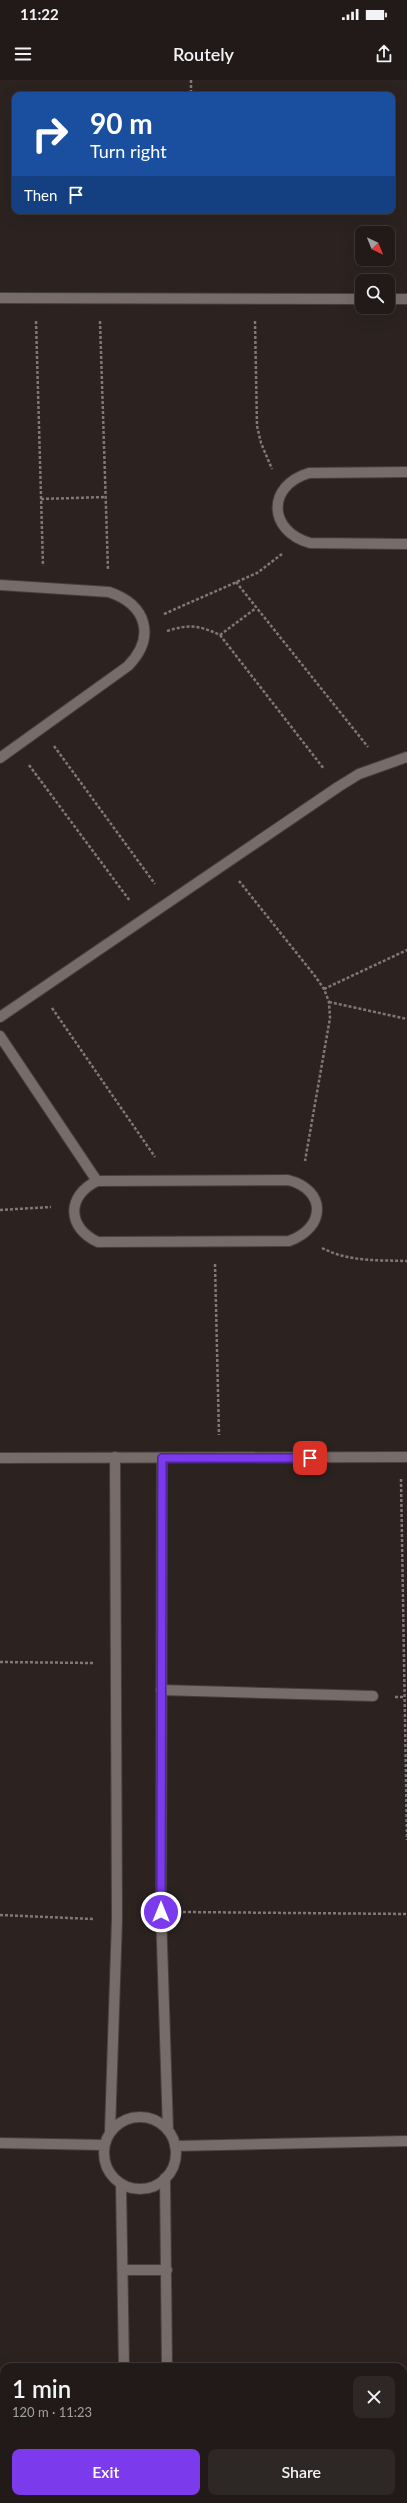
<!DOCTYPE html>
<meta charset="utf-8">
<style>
body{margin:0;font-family:Lato,sans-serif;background:#2d2726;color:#f1f3f6;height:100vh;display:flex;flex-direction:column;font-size:15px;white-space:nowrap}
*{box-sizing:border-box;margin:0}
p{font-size:13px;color:#a2a1a2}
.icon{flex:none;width:22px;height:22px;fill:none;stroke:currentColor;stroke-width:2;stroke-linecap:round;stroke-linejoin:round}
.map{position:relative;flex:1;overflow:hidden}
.details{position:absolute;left:0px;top:2283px;width:407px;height:140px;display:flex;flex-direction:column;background:#211a19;border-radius:12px 12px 0 0;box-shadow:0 4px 16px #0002,0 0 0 1px #3e3838}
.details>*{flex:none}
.banner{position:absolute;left:12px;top:12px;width:383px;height:122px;border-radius:8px;box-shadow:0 4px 16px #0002,0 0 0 1px #3e3838;background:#1a4fa0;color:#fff;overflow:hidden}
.needle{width:26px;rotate:137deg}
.buttons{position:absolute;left:355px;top:146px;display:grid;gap:8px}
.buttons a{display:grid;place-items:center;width:40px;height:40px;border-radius:8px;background:#211a19;box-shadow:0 4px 16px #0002,0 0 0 1px #3e3838;font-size:20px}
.pin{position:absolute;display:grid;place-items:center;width:34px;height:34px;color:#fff;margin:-17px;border-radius:8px;box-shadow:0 2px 6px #0006}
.me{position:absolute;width:44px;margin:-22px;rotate:0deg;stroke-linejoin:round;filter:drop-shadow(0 0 3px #0008)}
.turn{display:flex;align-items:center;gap:14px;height:84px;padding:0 12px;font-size:18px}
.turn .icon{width:52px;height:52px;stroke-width:2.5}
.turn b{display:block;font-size:28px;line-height:34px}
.then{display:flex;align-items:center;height:38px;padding:0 12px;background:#0003;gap:8px;font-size:15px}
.round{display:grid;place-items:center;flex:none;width:42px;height:42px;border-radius:8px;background:#2d2726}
.head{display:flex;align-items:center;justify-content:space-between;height:68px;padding:0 12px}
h1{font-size:24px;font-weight:600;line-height:30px}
.action{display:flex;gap:8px;margin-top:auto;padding:8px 12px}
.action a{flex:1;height:46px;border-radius:8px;background:#7c3aed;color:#fff;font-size:16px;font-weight:600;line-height:46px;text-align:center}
.action a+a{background:#2d2726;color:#f1f3f6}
.status{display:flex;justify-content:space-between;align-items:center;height:28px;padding:0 20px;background:#211a19;direction:ltr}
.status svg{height:11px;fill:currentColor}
header{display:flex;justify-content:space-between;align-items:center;height:52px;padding:0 12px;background:#211a19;font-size:18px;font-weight:600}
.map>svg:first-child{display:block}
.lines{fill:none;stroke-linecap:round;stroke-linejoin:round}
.service-casing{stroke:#473f3e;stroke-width:12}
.minor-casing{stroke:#473f3e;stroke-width:12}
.path{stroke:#807877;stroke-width:2.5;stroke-dasharray:3 2;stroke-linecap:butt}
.service{stroke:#776c6a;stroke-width:10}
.minor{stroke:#776c6a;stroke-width:10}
.route-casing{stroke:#51269a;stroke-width:10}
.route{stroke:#7c3aed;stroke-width:7}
</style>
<div class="status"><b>11:22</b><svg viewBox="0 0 49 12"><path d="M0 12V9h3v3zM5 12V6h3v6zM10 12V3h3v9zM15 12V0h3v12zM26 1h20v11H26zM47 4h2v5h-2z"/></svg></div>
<header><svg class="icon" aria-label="menu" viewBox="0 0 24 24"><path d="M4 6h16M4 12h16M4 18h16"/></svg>Routely<svg class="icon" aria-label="share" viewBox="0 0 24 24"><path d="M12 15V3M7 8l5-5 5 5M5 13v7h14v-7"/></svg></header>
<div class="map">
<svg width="407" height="2423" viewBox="0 0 407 2423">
<rect width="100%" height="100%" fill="#2c2321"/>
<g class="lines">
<!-- service casing -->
<g class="service-casing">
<g id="service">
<polyline points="0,956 97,1101"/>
<path d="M288,1100C327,1110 326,1148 289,1161L98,1162C67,1148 66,1116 97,1101Z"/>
<polyline points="161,1610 373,1616"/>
</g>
</g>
<!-- minor casing -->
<g class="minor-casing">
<g id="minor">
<polyline points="0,218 362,219"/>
<polyline points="388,219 407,219"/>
<path d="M407,392L309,393C266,406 268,451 310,463L407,464"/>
<path d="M0,505L109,512C147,525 156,557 128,586L0,678"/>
<polyline points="0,937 338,707 359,694 407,677"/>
<polyline points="0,1378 407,1377"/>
<polyline points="162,1378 161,1832 168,2050"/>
<circle cx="140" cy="2073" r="36"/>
<polyline points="110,2051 117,1839 115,1377"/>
<polyline points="0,2063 104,2065"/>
<polyline points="175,2066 407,2061"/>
<polyline points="165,2098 167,2287"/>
<polyline points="121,2104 124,2287"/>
<polyline points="123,2190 167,2190"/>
<polyline points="125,2419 125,2423"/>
<polyline points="168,2419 168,2423"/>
</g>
</g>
<!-- path -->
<g class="path">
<polyline points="191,0 191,15"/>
<polyline points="36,241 43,486"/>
<polyline points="100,241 108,490"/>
<polyline points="255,241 257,346 261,363 272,389"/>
<polyline points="41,419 106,417"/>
<polyline points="236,502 368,667"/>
<polyline points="164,534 257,493 282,474"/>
<path d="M167,551C190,544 198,545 220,555L324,689"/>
<polyline points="220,555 256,528"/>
<polyline points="54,666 155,804"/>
<polyline points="29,685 130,821"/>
<polyline points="239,801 315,896 324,909 329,922 330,938 305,1081"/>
<polyline points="324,909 407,870"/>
<polyline points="329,922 407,939"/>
<polyline points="52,928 155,1077"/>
<polyline points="0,1130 51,1127"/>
<path d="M322,1168C349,1182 377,1180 407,1181"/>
<polyline points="215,1184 219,1355"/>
<polyline points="401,1399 407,1760"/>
<polyline points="0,1582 93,1583"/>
<polyline points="395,1617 405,1617"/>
<polyline points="183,1832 407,1834"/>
<polyline points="0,1835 93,1839"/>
</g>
<!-- service -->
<use href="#service" class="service"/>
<!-- minor -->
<use href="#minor" class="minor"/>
</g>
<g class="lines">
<!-- route casing -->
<g class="route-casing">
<polyline id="route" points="161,1832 162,1378 310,1378"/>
</g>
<!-- route -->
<use href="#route" class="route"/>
</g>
</svg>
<div class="buttons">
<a><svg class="needle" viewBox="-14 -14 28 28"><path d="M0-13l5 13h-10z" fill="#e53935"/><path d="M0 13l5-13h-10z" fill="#a2a1a2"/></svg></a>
<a><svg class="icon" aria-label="search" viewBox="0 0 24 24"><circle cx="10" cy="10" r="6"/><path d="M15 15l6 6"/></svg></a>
</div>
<div class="pin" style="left:310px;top:1378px;background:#d93025"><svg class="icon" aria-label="arrive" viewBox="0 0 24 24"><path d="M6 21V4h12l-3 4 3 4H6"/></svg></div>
<svg class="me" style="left:161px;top:1832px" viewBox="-20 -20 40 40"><circle r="17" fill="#7c3aed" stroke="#fff" stroke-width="3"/><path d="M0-11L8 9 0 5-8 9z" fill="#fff"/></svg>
<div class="banner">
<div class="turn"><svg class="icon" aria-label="right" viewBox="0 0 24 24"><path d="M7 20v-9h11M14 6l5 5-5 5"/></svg><div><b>90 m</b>Turn right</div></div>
<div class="then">Then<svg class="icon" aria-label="arrive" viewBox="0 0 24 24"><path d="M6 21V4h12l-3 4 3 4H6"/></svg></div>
</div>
<section class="details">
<div class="head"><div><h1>1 min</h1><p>120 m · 11:23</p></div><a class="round"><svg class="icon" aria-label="close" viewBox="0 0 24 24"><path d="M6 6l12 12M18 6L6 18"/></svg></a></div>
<div class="action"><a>Exit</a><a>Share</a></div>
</section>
</div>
